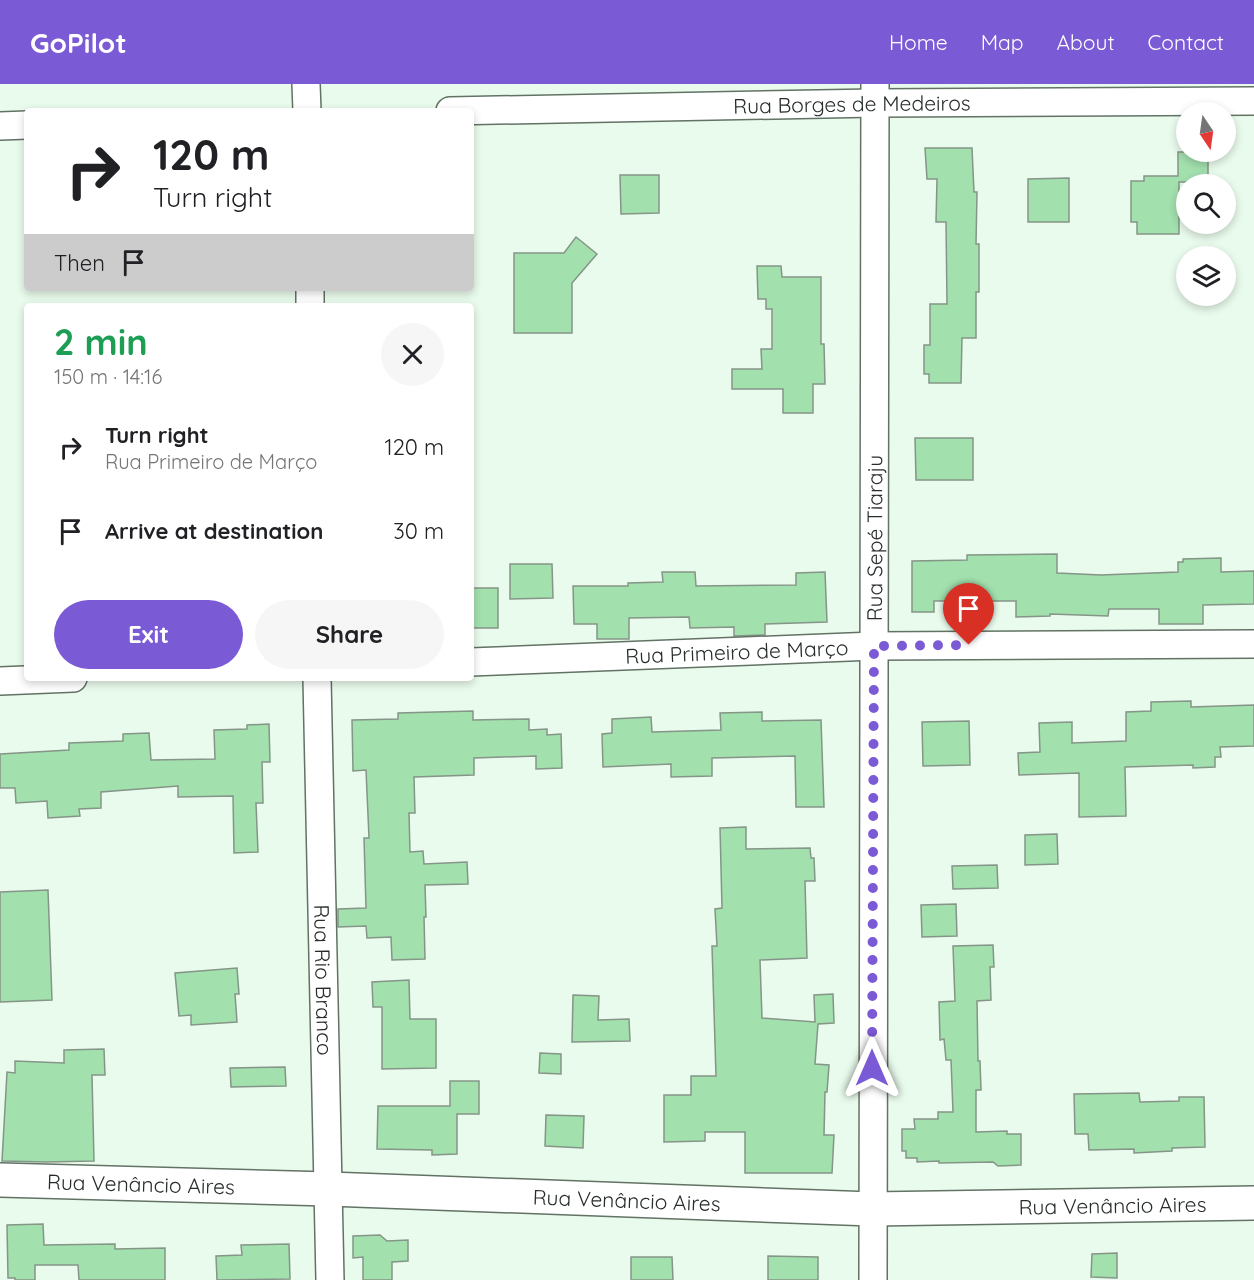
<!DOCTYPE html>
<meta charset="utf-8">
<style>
body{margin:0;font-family:Quicksand,sans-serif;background:#f6f6f6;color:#202124;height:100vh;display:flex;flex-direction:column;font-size:22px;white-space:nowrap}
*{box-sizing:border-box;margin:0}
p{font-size:20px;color:#757577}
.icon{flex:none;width:33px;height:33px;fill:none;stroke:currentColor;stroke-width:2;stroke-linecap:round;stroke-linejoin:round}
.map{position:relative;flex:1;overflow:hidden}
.drawer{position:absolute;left:24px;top:219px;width:450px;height:378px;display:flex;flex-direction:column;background:#fff;border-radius:6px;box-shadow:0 3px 9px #0003}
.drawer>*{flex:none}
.top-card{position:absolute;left:24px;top:24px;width:450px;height:183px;border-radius:6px;box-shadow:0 3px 9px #0003;background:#fff;color:#202124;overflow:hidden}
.needle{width:39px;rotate:167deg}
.tools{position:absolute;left:1176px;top:18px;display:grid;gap:12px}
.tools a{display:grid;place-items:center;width:60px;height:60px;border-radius:50%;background:#fff;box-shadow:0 3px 9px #0003;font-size:30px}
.pin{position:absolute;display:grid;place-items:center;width:51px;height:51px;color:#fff;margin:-62px -26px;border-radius:50% 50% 50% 0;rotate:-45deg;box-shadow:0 0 6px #0007}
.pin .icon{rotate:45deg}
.me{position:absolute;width:66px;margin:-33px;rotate:0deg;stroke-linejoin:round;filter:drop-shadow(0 0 4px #0008)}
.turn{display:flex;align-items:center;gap:21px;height:126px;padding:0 30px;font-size:27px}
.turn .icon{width:78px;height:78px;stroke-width:2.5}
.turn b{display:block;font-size:42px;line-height:51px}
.then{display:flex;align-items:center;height:57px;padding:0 30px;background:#0003;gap:12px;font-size:22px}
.round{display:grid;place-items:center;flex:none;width:63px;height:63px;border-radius:32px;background:#f6f6f6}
.summary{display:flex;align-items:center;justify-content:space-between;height:102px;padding:0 30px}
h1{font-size:36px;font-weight:700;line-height:45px;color:#1e9e55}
.cta{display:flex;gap:12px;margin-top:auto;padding:12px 30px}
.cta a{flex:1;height:69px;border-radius:36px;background:#7b5ad5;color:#fff;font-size:24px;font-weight:700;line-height:69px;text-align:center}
.cta a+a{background:#f6f6f6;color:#202124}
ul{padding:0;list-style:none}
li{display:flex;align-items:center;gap:18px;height:84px;padding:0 30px}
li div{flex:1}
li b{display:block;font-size:22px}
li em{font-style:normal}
header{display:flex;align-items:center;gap:36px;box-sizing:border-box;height:84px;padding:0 30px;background:#7b5ad5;color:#fff}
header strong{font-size:28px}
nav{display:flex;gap:33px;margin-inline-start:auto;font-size:21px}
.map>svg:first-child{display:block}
.building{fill:#a2e0ae;stroke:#859587;stroke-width:1.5}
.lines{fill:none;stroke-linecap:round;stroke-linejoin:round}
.minor-casing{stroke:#627265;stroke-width:30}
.tertiary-casing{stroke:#627265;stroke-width:36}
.minor{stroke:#fff;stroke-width:27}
.tertiary{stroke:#fff;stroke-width:33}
.route{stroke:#7b5ad5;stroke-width:10;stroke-dasharray:0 18}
.labels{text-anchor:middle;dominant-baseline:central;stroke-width:6;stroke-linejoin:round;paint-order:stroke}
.street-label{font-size:21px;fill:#272d28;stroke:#e9fbec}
</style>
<header>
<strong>GoPilot</strong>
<nav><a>Home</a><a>Map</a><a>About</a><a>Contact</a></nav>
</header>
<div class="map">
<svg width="1254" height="1196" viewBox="0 0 1254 1196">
<rect width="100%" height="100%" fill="#e9fbec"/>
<!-- building -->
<g class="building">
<polygon points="925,64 972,64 974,108 977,108 976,160 979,160 979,208 976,208 976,254 962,254 961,299 929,299 929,290 924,290 924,261 930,261 930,220 947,220 946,138 936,138 937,95 927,95"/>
<polygon points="1178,68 1208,68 1208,98 1179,98 1179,150 1137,150 1137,138 1131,138 1131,97 1144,97 1144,92 1178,92"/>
<polygon points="620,91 659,91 659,129 621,130"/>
<polygon points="1069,94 1069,138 1028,138 1028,95"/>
<polygon points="576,153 597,170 572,199 572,249 514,249 514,169 564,169"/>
<polygon points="757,182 781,182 782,193 821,193 821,260 824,260 825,300 813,300 813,329 783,329 783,305 732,305 732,285 762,285 761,265 772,265 772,225 766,225 766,215 758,215"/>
<polygon points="915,354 973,354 973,396 916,396"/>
<polygon points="1057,470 1057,489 1101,491 1178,488 1178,478 1183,478 1183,475 1221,474 1221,488 1254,487 1254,520 1203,521 1203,540 1159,540 1159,525 1109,525 1108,532 1050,530 1050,532 1016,533 1016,517 934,517 934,528 912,528 912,477 967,476 967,471"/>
<polygon points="510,480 552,480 553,514 510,515"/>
<polygon points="662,488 695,488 696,502 796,501 796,489 825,488 827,538 765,540 765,551 734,552 734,543 690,544 689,533 629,534 629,555 597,555 597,540 574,540 573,502 628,502 628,499 663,498"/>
<rect x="472" y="504" width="26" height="40"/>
<polygon points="1191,617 1191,623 1254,621 1254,662 1220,663 1221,673 1215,673 1215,683 1193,684 1193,681 1125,683 1126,732 1079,733 1079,689 1019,691 1018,669 1040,668 1039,639 1072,638 1072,659 1126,657 1126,628 1151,627 1151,618"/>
<polygon points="473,627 473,636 529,635 529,646 547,645 547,651 561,650 562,684 536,685 536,672 474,674 474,691 414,693 415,729 409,729 410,768 423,767 424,780 467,778 468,800 425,801 426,833 424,833 425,875 392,876 391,853 367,854 366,842 338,843 338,825 366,824 364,754 369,754 366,686 353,687 352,636 398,635 398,629"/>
<polygon points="762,628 762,637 821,636 824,723 796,723 795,672 712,674 712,692 671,693 671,680 603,683 602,650 612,649 612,635 651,633 652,648 721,646 720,629"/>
<polygon points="969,637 970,681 923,682 922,638"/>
<polygon points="269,640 270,678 262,678 263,719 256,719 258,768 234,769 233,712 178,713 178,702 101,708 101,724 79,725 80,732 48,734 47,717 16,719 15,704 0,704 0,670 69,666 69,659 123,657 123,650 149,649 151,676 215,675 214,646 247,645 247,641"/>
<polygon points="746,743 746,765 810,764 811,774 814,774 815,797 805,797 807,874 760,876 762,934 815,938 814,911 833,910 834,939 818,940 815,980 829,981 827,1008 825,1008 824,1051 834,1051 832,1089 745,1089 745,1048 705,1048 705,1057 664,1058 664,1011 691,1011 691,992 716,992 712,862 717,862 715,825 722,824 720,744"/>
<polygon points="1057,750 1058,780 1025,781 1025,751"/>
<polygon points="997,781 998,804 953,805 952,782"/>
<polygon points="48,806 52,916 0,918 0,808"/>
<polygon points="956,820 957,852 922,853 921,821"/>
<polygon points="993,861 994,883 990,883 991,916 977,917 978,977 980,977 981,1006 976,1006 976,1048 1007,1047 1007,1050 1021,1050 1021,1081 998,1082 993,1078 939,1079 939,1077 917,1078 917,1074 906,1074 906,1067 902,1067 902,1045 915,1045 914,1035 938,1035 938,1028 953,1028 951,976 946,976 944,955 940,956 939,918 955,917 953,862"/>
<polygon points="237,884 239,910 235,910 237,938 191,941 191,931 179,932 175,889"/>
<polygon points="409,896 410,935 436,935 436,984 382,985 382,923 373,923 372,898"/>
<polygon points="573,911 599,912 598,936 629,935 630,957 572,958"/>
<polygon points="104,965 105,991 92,991 94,1077 46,1078 2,1077 7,988 15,989 15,977 64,979 64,966"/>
<polygon points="540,969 561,970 561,990 539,989"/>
<polygon points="285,983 286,1002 231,1003 230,984"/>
<polygon points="450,997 479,997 479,1030 457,1030 457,1070 432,1071 432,1066 377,1065 378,1022 450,1022"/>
<polygon points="1139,1009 1140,1018 1179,1017 1179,1013 1204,1013 1205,1063 1172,1064 1172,1067 1134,1069 1134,1065 1089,1066 1088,1050 1075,1050 1074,1010"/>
<polygon points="546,1031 584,1032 583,1064 545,1062"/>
<polygon points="43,1140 44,1161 115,1160 115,1165 165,1164 165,1196 79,1196 78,1181 35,1181 35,1196 15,1196 15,1194 8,1194 7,1141"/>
<polygon points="380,1151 387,1157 408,1156 408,1177 392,1178 392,1196 363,1196 363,1173 353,1174 353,1152"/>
<polygon points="289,1160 290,1195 217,1196 216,1172 242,1171 241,1161"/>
<polygon points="1117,1169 1117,1194 1091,1193 1092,1170"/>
<polygon points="768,1172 818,1173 818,1196 768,1196"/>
<polygon points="631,1173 672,1173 673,1196 631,1196"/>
</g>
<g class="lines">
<!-- minor casing -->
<g class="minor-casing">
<g id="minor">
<polyline points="306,0 307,27"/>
<path id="s1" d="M450,27L875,19L1254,17"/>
<polyline points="0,42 27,41"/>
<polyline points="310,204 310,222"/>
<path id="s2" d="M471,578L874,562L1254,560"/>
<path id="s3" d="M317,594L330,1196"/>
<polyline points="0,597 73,594"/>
<path id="s4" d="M873,1196L875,0"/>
</g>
</g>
<!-- tertiary casing -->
<g class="tertiary-casing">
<g id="tertiary">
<path id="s5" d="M0,1096L329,1105L872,1125L1254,1119"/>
</g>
</g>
<!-- minor -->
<use href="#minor" class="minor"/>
<!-- tertiary -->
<use href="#tertiary" class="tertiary"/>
</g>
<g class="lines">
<!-- route -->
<polyline class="route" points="872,984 874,562 969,561"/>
</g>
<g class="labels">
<!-- street labels -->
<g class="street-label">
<text stroke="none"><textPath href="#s1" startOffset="402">Rua Borges de Medeiros</textPath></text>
<text stroke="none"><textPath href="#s4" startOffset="742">Rua Sepé Tiaraju</textPath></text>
<text stroke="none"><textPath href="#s2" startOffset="266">Rua Primeiro de Março</textPath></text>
<text stroke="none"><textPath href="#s3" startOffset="302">Rua Rio Branco</textPath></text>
<text stroke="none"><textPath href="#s5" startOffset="141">Rua Venâncio Aires</textPath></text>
<text stroke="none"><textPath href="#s5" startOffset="627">Rua Venâncio Aires</textPath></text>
<text stroke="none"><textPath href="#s5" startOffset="1113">Rua Venâncio Aires</textPath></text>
</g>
</g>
</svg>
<div class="tools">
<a><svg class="needle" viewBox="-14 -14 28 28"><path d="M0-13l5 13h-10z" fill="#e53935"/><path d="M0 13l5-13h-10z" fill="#757577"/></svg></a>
<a><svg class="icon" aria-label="search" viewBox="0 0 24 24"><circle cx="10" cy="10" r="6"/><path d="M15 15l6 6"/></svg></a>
<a><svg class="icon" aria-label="layers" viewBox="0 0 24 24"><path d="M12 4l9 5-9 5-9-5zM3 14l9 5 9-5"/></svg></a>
</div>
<div class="pin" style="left:969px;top:561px;background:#d93025"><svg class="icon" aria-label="arrive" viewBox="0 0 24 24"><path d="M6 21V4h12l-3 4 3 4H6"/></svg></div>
<svg class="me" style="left:872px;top:984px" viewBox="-20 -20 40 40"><path d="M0-17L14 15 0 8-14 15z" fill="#7b5ad5" stroke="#fff" stroke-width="4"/></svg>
<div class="top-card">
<div class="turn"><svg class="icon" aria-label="right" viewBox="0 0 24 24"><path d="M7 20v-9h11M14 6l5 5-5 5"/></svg><div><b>120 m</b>Turn right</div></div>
<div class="then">Then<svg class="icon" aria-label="arrive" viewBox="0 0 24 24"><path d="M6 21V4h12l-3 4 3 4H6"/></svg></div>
</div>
<section class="drawer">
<div class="summary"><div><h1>2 min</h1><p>150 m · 14:16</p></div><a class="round"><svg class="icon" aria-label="close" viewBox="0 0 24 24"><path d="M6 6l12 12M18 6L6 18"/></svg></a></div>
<ul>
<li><svg class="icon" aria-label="right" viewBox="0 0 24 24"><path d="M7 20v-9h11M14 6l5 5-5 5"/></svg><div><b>Turn right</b><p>Rua Primeiro de Março</p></div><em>120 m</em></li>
<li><svg class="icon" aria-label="arrive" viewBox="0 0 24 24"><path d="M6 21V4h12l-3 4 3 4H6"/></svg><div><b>Arrive at destination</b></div><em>30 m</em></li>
</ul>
<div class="cta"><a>Exit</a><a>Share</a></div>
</section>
</div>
